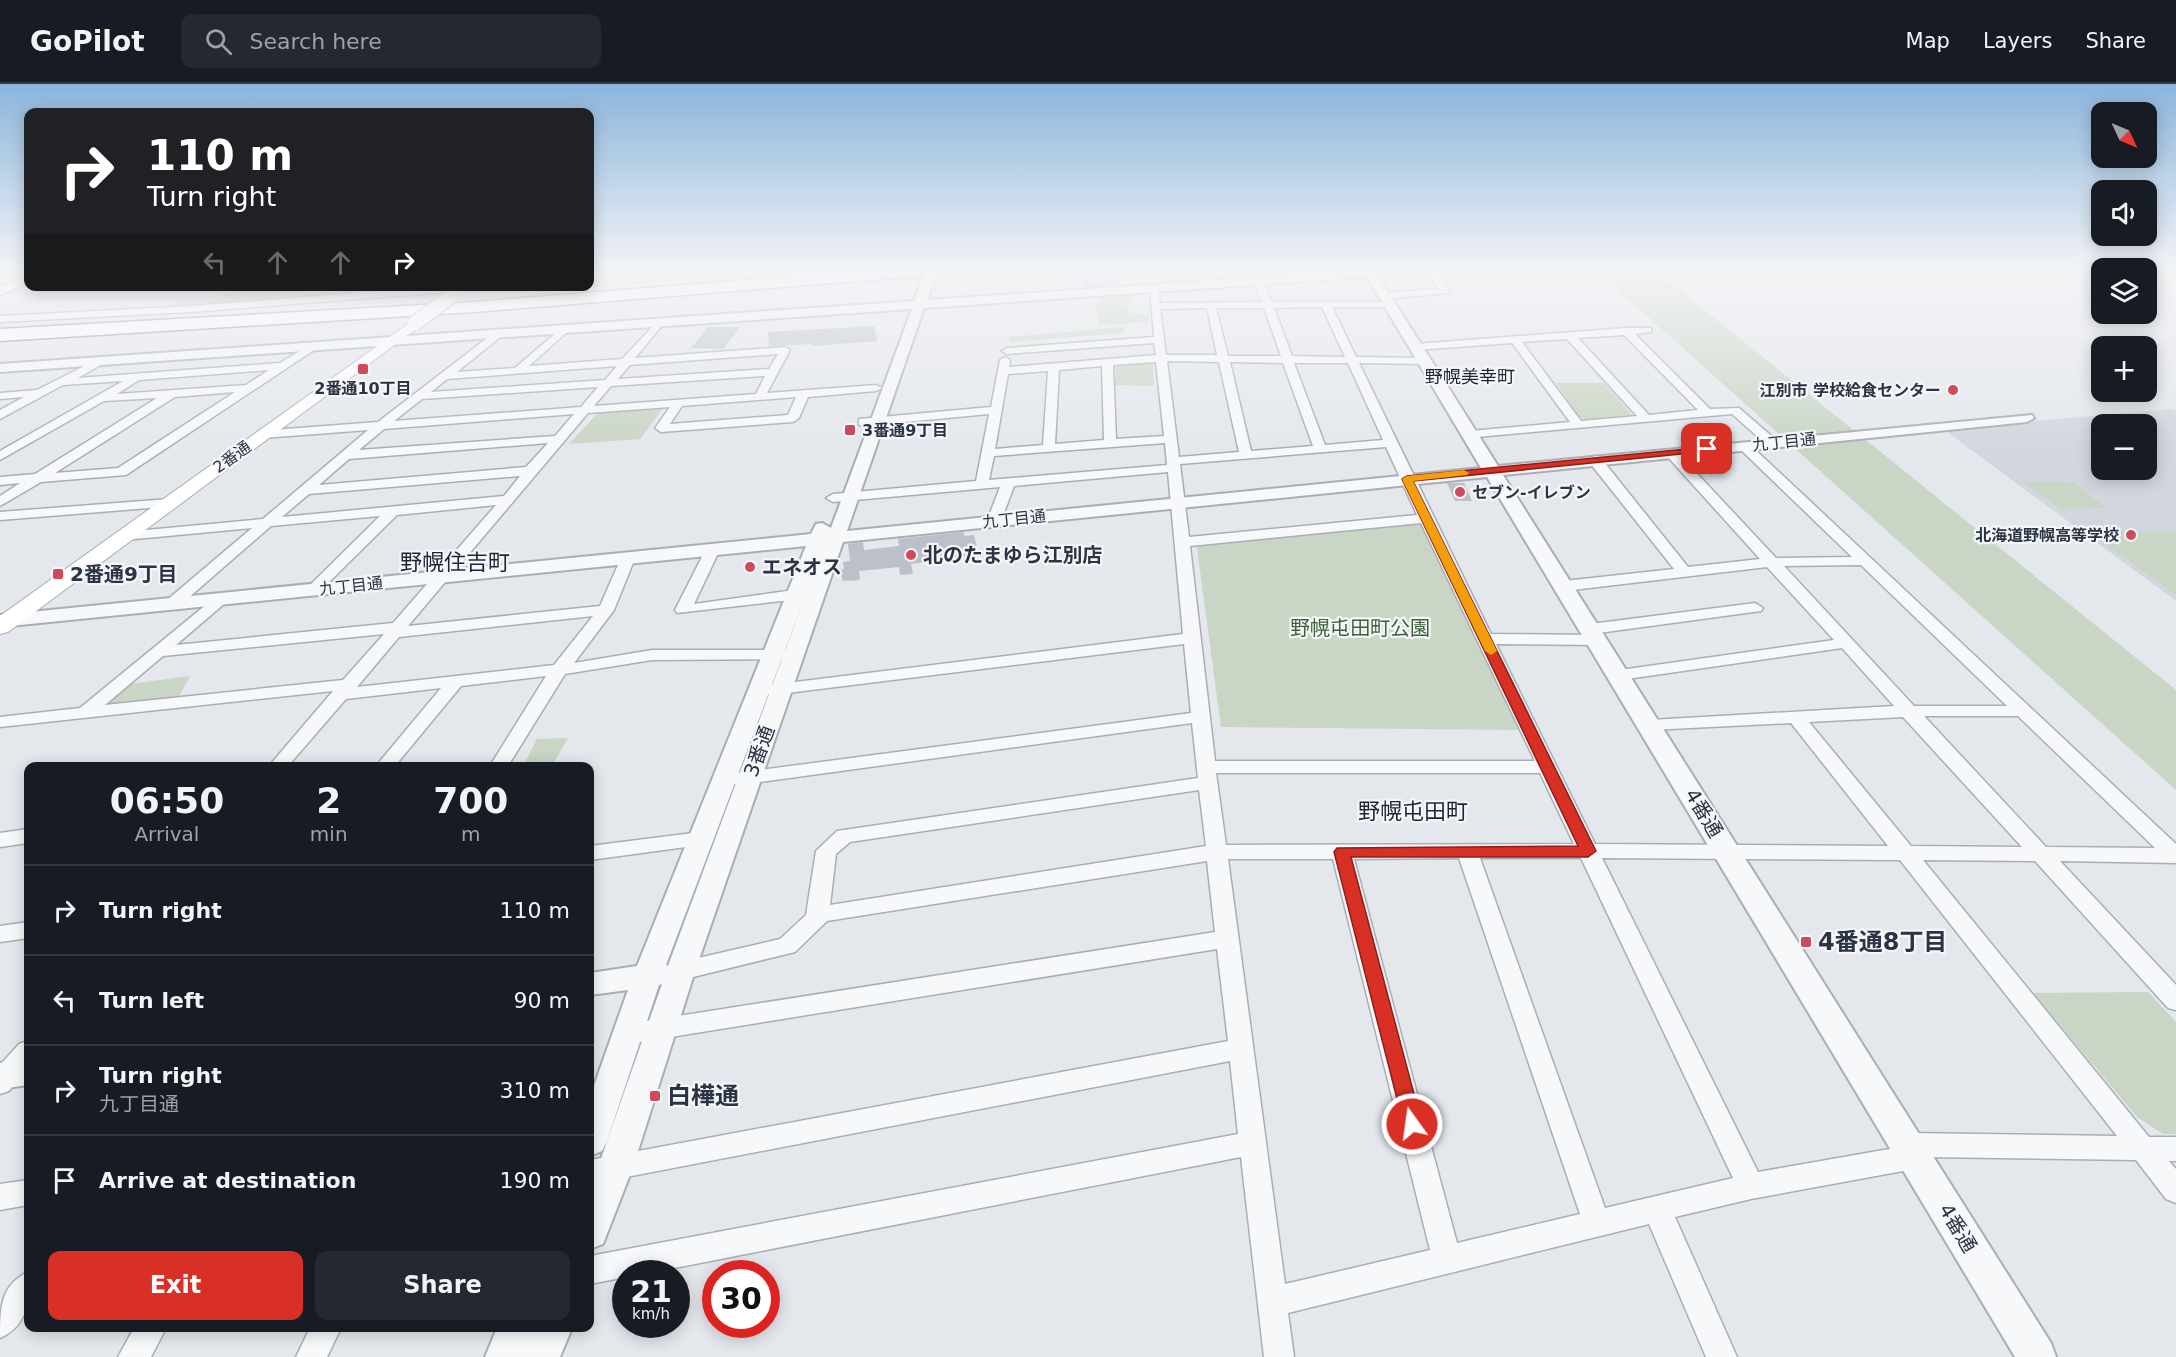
<!DOCTYPE html>
<meta charset="utf-8">
<style>
body{margin:0;font-family:"DejaVu Sans","Noto Sans JP",sans-serif;background:#242831;color:#f1f3f6;height:100vh;display:flex;flex-direction:column;font-size:22px;white-space:nowrap}
*{box-sizing:border-box;margin:0}
p{font-size:20px;color:#9ea1a6}
.icon{flex:none;width:33px;height:33px;fill:none;stroke:currentColor;stroke-width:2;stroke-linecap:round;stroke-linejoin:round}
.map{position:relative;flex:1;overflow:hidden}
.drawer{position:absolute;left:24px;top:678px;width:570px;height:570px;display:flex;flex-direction:column;background:#171b24;border-radius:12px;box-shadow:0 3px 15px #0003}
.drawer>*{flex:none}
.top-card{position:absolute;left:24px;top:24px;width:570px;height:183px;border-radius:12px;box-shadow:0 3px 15px #0003;background:#202124;color:#fff;overflow:hidden}
.needle{width:39px;rotate:134deg}
.tools{position:absolute;left:2091px;top:18px;display:grid;gap:12px}
.tools a{display:grid;place-items:center;width:66px;height:66px;border-radius:12px;background:#171b24;box-shadow:0 3px 15px #0003;font-size:30px}
.speed{position:absolute;left:612px;top:1176px;display:flex;gap:12px;font-size:30px;font-weight:700;text-align:center}
.speed>*{display:grid;place-content:center;width:78px;height:78px;border-radius:50%;background:#171b24;box-shadow:0 3px 15px #0003;line-height:1}
.speed small{font-size:15px;font-weight:400}
.speed .limit{border:9px solid #d22;background:#fff;color:#111}
.pin{position:absolute;display:grid;place-items:center;width:51px;height:51px;color:#fff;margin:-26px;border-radius:12px;box-shadow:0 3px 9px #0006}
.me{position:absolute;width:66px;margin:-33px;rotate:346deg;stroke-linejoin:round;filter:drop-shadow(0 0 4px #0008)}
.turn{display:flex;align-items:center;gap:21px;height:126px;padding:0 24px;font-size:27px}
.turn .icon{width:78px;height:78px;stroke-width:2.5}
.turn b{display:block;font-size:42px;line-height:51px}
.lanes{display:flex;align-items:center;height:57px;padding:0 24px;background:#0003;justify-content:center;gap:30px;direction:ltr}
.lanes .off{opacity:.35}
.eta{display:flex;justify-content:space-evenly;align-items:center;height:102px;text-align:center}
.eta b{font-size:36px;font-weight:600;line-height:42px}
.action{display:flex;gap:12px;margin-top:auto;padding:12px 24px}
.action a{flex:1;height:69px;border-radius:12px;background:#d93025;color:#fff;font-size:24px;font-weight:600;line-height:69px;text-align:center}
.action a+a{background:#242831;color:#f1f3f6}
ul{padding:0;list-style:none}
li{display:flex;align-items:center;gap:18px;height:90px;padding:0 24px;border-top:2px solid #363941}
li div{flex:1}
li b{display:block;font-size:22px}
li em{font-style:normal}
header{display:flex;align-items:center;gap:36px;box-sizing:border-box;height:84px;padding:0 30px;background:#171b24;border-bottom:2px solid #363941}
header strong{font-size:28px}
nav{display:flex;gap:33px;margin-inline-start:auto;font-size:21px}
.search{width:420px;height:54px;background:#242831;display:flex;align-items:center;gap:15px;box-sizing:border-box;padding:0 21px;border-radius:12px;color:#9ea1a6;font-size:22px}
.map>svg:first-child{display:block}
.built{fill:#d2d6de;fill-rule:evenodd}
.green{fill:#c9d5c5}
.lines{fill:none;stroke-linecap:round;stroke-linejoin:round}
.stream{stroke:#9fb3cb;stroke-width:2}
.building{fill:#bbc0c9}
.minor-casing{stroke:#a9aeb6;stroke-width:3}
.tertiary-casing{stroke:#a9aeb6;stroke-width:4}
.secondary-casing{stroke:#a9aeb6;stroke-width:2}
.motorway-casing{stroke:#8b93a2;stroke-width:3}
.minor{fill:#f7f8fa;fill-rule:evenodd}
.tertiary{fill:#f7f8fa;fill-rule:evenodd}
.secondary{fill:#fff;fill-rule:evenodd}
.motorway{fill:#fff;fill-rule:evenodd}
.secondary-bridge-casing{stroke:#a9aeb6;stroke-width:16;stroke-linecap:butt}
.secondary-bridge{stroke:#fff;stroke-width:14}
.route{fill:#d93025;stroke:#8d1f18;stroke-width:1.5}
.slow{fill:#f59e0b}
.poi-dot{fill:#ce4b5b;stroke:#f4f6f9;stroke-width:2}
.labels{text-anchor:middle;dominant-baseline:central;stroke-width:4.5;stroke-linejoin:round;paint-order:stroke}
.far-poi-label{font-size:16px;font-weight:bold;fill:#2b3444;stroke:#f4f6f9;text-anchor:end}
.far-street-label{font-size:16px;fill:#2b3444;stroke:#f4f6f9}
.far-quarter-label{font-size:18px;fill:#1d2535;stroke:#f4f6f9}
.poi-label{font-size:20px;font-weight:bold;fill:#2b3444;stroke:#f4f6f9;text-anchor:start}
.park-label{font-size:20px;fill:#3f6039;stroke:#f4f6f9}
.street-label{font-size:20px;fill:#2b3444;stroke:#f4f6f9}
.quarter-label{font-size:22px;fill:#1d2535;stroke:#f4f6f9}
.near-poi-label{font-size:24px;font-weight:bold;fill:#2b3444;stroke:#f4f6f9;text-anchor:start}
</style>
<header>
<strong>GoPilot</strong>
<div class="search"><svg class="icon" aria-label="search" viewBox="0 0 24 24"><circle cx="10" cy="10" r="6"/><path d="M15 15l6 6"/></svg>Search here</div>
<nav><a>Map</a><a>Layers</a><a>Share</a></nav>
</header>
<div class="map">
<svg width="2176" height="1273" viewBox="0 0 2176 1273">
<rect width="100%" height="100%" fill="#e4e7ec"/>
<!-- built -->
<g class="built">
<polygon points="218,212 204,221 185,224 62,227 171,223 187,213"/>
<path d="M2172,325L2176,327V517L1943,345ZM2102,340H2146V386H2102Z"/>
</g>
<!-- green -->
<g class="green">
<polygon points="590,187 797,187 596,203 590,201"/>
<polygon points="1160,187 1275,187 1278,191 1163,198"/>
<polygon points="1597,187 1656,187 2176,606 2176,706"/>
<polygon points="237,203 454,203 206,221"/>
<polygon points="1133,211 1136,218 1125,219 1130,230 1149,230 1149,238 1099,241 1096,220 1102,220 1099,213"/>
<polygon points="1123,243 1124,249 1010,258 1009,253"/>
<polygon points="1149,278 1153,281 1154,302 1115,301 1116,281"/>
<polygon points="1556,299 1604,299 1632,331 1585,335 1579,333"/>
<polygon points="663,324 640,355 569,360 598,329"/>
<polygon points="2023,398 2075,399 2090,411 2078,412 2091,412 2106,424 2061,425"/>
<polygon points="1416,438 1424,443 1519,646 1221,643 1197,464 1201,460"/>
<polygon points="2088,447 2176,447 2176,511"/>
<polygon points="190,592 179,612 110,621 108,618 130,600"/>
<polygon points="568,654 552,682 523,682 537,655"/>
<polygon points="2148,908 2176,938 2176,1050 2163,1050 2137,1033 2033,909"/>
</g>
<g class="lines">
<!-- stream -->
<g class="stream">
<polyline points="821,187 824,188"/>
<polyline points="853,195 865,198 979,187"/>
</g>
</g>
<!-- building -->
<g class="building">
<polygon points="1075,187 1109,187 1119,201 1086,203"/>
<polygon points="874,242 877,257 813,262 812,260 769,262 768,248"/>
<polygon points="708,243 740,243 723,265 691,264"/>
<polygon points="1447,399 1464,399 1472,417 1455,417"/>
<polygon points="963,448 965,452 974,451 979,471 911,480 913,490 900,491 899,483 859,487 860,496 843,497 840,486 844,485 843,478 850,477 848,460 863,458 864,466 899,462 898,455"/>
</g>
<g class="lines">
<!-- minor casing -->
<g class="minor-casing">
<g id="minor">
<polygon points="1425,187 1434,187 1449,205 1449,209 1384,215 1379,212 1384,209 1439,205"/>
<path d="M1259,194L1264,197L1271,218H1392L1394,220L1389,223H1332L1356,273L1424,274L1429,277L1424,280L1359,279L1491,550L1598,551L1606,556L1598,561L1496,560L1595,760L1888,762L1791,639L1650,646L1641,641L1650,636L1894,622L1842,564L1620,596L1611,591L1620,586L1834,556L1767,483L1564,507L1556,502L1564,497L1674,485L1590,379L1589,376L1595,372L1600,373L1688,483L1760,475L1667,372V366H1675L1776,474L1852,473L1740,365V359H1748L2176,760V779L2060,777L2176,901V926L2168,924L2035,777L1923,776L2149,1053H2176V1077H2169L2176,1085V1119L2166,1115L2136,1076L1927,1073L1923,1081L1914,1085L1751,1115L1675,1133L1737,1273H1706L1649,1140L1288,1229L1294,1273H1264L1241,1073L644,1190H626V1193L590,1200V1172L1238,1050L1230,977L590,1100V1076L1228,957L1217,865L627,960L618,957L615,950L618,943L627,940L1215,848L1207,777L827,837L795,868L681,896L673,893L669,887L673,881L681,878L780,855L806,831L816,767L837,747L1198,694L1192,639L738,701L731,699L728,695L731,691L738,689L1191,629L1184,560L771,611L762,606L771,601L1183,550L1168,388L1014,402L1001,437L994,441L987,437L1000,403L833,418L826,414L833,410L976,397L989,330L863,342L859,341V335L991,323L1000,276L1005,273L1010,276L1009,283L1156,271L1154,259L1007,270L1002,267L1007,264L1154,253L1150,202L1158,204L1160,219L1262,218L1254,197ZM1322,223L1345,273L1292,272L1274,224ZM1207,224L1217,271H1166L1160,225ZM1216,224H1264L1281,272H1228ZM1167,277L1219,278L1239,368L1179,373ZM1156,278L1164,352L1116,355L1113,281ZM1230,278L1283,279L1313,362L1251,367ZM1294,279H1348L1383,356L1325,361ZM1102,282L1104,356L1055,360L1059,286ZM1048,287L1043,361L995,365L1008,290ZM1165,359L1167,381L989,396L994,372ZM1386,363L1417,431L1189,453L1180,380ZM1421,439L1535,677H1215L1190,462ZM1861,481L2007,622H1914L1784,482ZM1924,632H2018L2155,764L2046,763ZM1903,633L2022,763L1911,762L1809,638ZM1216,689H1540L1574,760L1226,761ZM1199,706L1206,762L830,821L836,770L850,758ZM1459,774L1580,1130L1457,1159L1354,775ZM1480,774H1581L1733,1094L1605,1124ZM1602,774L1900,776L2117,1052L1907,1049L1898,1053L1894,1061L1895,1064L1758,1088ZM1228,775H1333L1430,1166L1285,1200Z"/>
<polygon points="445,202 467,204 462,207 191,228 0,238 0,232 191,222"/>
<path d="M659,236L664,239L635,274L785,263L790,266L767,309L876,301L882,304L876,307L808,313L799,334L793,338L661,348L655,344L670,323L588,329L408,542L600,522L621,474L628,470L635,474L614,526L574,579L652,566H786L792,567L794,571L792,575L652,576L565,590L508,682H490L546,592L461,602L395,682H376L441,604L346,615L288,682H269L333,607L0,643V633L80,624L218,511H228L231,514L176,561L393,539L496,421L397,431L319,508L314,510L306,505L309,502L380,432L271,442L179,522H167L165,519L167,516L252,444L125,456L118,452L125,448L263,435L368,346L263,354L259,353V347L378,338L495,248L504,250L457,288L515,284L564,242L568,243V247L529,282L622,275ZM778,270L769,285L618,295L630,281ZM617,282L605,296L431,308L447,295ZM765,292L756,310L594,322L611,302ZM598,303L581,323L394,337L422,315ZM796,313L788,331L670,340L682,322ZM574,330L555,352L359,366L384,345ZM548,359L526,383L319,401L349,375ZM520,392L504,412L282,433L309,410ZM593,532L554,581L357,603L399,553ZM384,550L343,596L105,621L163,572Z"/>
<path d="M1626,244H1651V248L1635,250L1710,325L1739,324L1776,356V362H1768L1732,330L1466,354V348L1470,347L1570,338L1512,259L1416,266L1411,263L1416,260ZM1624,251L1698,326L1649,331L1578,254ZM1567,255L1637,332L1581,337L1522,258Z"/>
<path d="M313,259L318,262L317,264L126,391L41,398L0,422V412L20,399L0,401V393L35,390L157,314L104,317L0,376V367L123,297L63,301L0,335V326L24,313L0,315V309L37,306L100,274L104,275V279L78,294L280,279ZM269,286L246,301L117,310L139,296ZM235,308L118,384L55,389L175,313Z"/>
<polygon points="169,415 174,416 174,422 0,436 0,428"/>
<polygon points="713,461 720,465 694,520 808,504 816,509 808,514 677,529 675,526 706,465"/>
<polygon points="1755,519 1763,524 1761,527 1591,550 1583,545 1591,540"/>
<polygon points="28,745 28,759 0,763 0,749"/>
<polygon points="701,748 708,750 711,755 708,760 590,776 590,762"/>
<polygon points="28,838 28,854 0,858 0,842"/>
<polygon points="28,957 28,984 9,1007 0,1010 0,981 19,960"/>
<polygon points="28,1096 28,1121 0,1126 0,1100"/>
<path d="M28,1188C31,1214 28,1242 0,1254C0,1225 0,1201 28,1188Z"/>
<polygon points="134,1244 166,1244 151,1273 118,1273"/>
<polygon points="310,1244 341,1244 327,1273 296,1273"/>
</g>
</g>
<!-- tertiary casing -->
<g class="tertiary-casing">
<g id="tertiary">
<path d="M925,187H937L927,216L1351,187H1408L1402,190L1378,192L1498,382L2032,331L2034,334L2027,338L1503,391L2051,1259L2056,1273H2015L1487,393L843,458L695,887L633,1083L603,1160L590,1165V1106L662,900L659,901L607,1057L602,1067L590,1072V1013L628,906L590,911V889L637,882L806,462L0,543V531L811,450L816,440L822,439L831,444L912,225L0,288V280L914,217ZM1367,193L1481,384L847,447L924,224ZM807,508L668,882L666,881Z"/>
<polygon points="28,192 28,199 0,211 0,203"/>
<polygon points="28,975 28,1001 0,1005 0,979"/>
<polygon points="497,1244 572,1244 560,1273 485,1273"/>
</g>
</g>
<!-- secondary casing -->
<g class="secondary-casing">
<polygon id="secondary" points="415,235 422,239 420,242 8,548 0,550 0,532"/>
</g>
<!-- motorway casing -->
<g class="motorway-casing">
<polygon id="motorway" points="856,187 927,187 919,192 474,228 0,257 0,245 474,218"/>
</g>
<!-- minor -->
<use href="#minor" class="minor"/>
<!-- tertiary -->
<use href="#tertiary" class="tertiary"/>
<!-- secondary -->
<use href="#secondary" class="secondary"/>
<!-- motorway -->
<use href="#motorway" class="motorway"/>
<!-- secondary-bridge casing -->
<g class="secondary-bridge-casing">
<polyline id="secondary-bridge" points="415,239 457,208"/>
</g>
<!-- secondary-bridge -->
<use href="#secondary-bridge" class="secondary-bridge"/>
</g>
<!-- sky -->
<linearGradient id="sky" x2="0" y2="1"><stop stop-color="#8bb4dc"/><stop offset="0.51" stop-color="#f3f4f6"/><stop offset="1" stop-color="#f3f4f6" stop-opacity="0"/></linearGradient>
<rect width="2176" height="365" fill="url(#sky)"/>
<!-- route -->
<polygon class="route" points="1707,363 1711,363 1711,367 1413,397 1596,767 1588,773 1351,773 1422,1040 1419,1046 1412,1049 1405,1046 1334,768 1337,764 1578,762 1402,395 1407,392"/>
<!-- slow -->
<polygon class="slow" points="1464,386 1469,389 1467,391 1413,397 1497,567 1491,571 1485,567 1402,395 1407,392"/>
<!-- markers -->
<g class="poi-dot">
<rect x="357" y="279" width="12" height="12" rx="3"/>
<circle cx="1953" cy="306" r="6"/>
<rect x="844" y="340" width="12" height="12" rx="3"/>
<circle cx="1460" cy="408" r="6"/>
<circle cx="2131" cy="451" r="6"/>
<circle cx="911" cy="471" r="6"/>
<circle cx="750" cy="483" r="6"/>
<rect x="52" y="484" width="12" height="12" rx="3"/>
<rect x="1800" y="852" width="12" height="12" rx="3"/>
<rect x="649" y="1006" width="12" height="12" rx="3"/>
</g>
<g class="labels">
<!-- far-poi labels -->
<g class="far-poi-label">
<text x="363" y="304" text-anchor="middle">2番通10丁目</text>
<text x="1941" y="306">江別市 学校給食センター</text>
<text x="862" y="346" text-anchor="start">3番通9丁目</text>
<text x="1472" y="408" text-anchor="start">セブン-イレブン</text>
<text x="2119" y="451">北海道野幌高等学校</text>
</g>
<!-- far-street labels -->
<g class="far-street-label">
<text transform="translate(1784 358) rotate(-6)">九丁目通</text>
<text transform="translate(232 373) rotate(-36)">2番通</text>
<text transform="translate(1014 435) rotate(-6)">九丁目通</text>
<text transform="translate(351 502) rotate(-6)">九丁目通</text>
</g>
<!-- far-quarter labels -->
<g class="far-quarter-label">
<text x="1470" y="292">野幌美幸町</text>
</g>
<!-- poi labels -->
<g class="poi-label">
<text x="923" y="471">北のたまゆら江別店</text>
<text x="762" y="483">エネオス</text>
<text x="70" y="490">2番通9丁目</text>
</g>
<!-- park labels -->
<g class="park-label">
<text x="1360" y="544">野幌屯田町公園</text>
</g>
<!-- street labels -->
<g class="street-label">
<text transform="translate(759 667) rotate(-70)">3番通</text>
<text transform="translate(1704 729) rotate(59)">4番通</text>
<text transform="translate(1958 1144) rotate(59)">4番通</text>
</g>
<!-- quarter labels -->
<g class="quarter-label">
<text x="455" y="478">野幌住吉町</text>
<text x="1413" y="727">野幌屯田町</text>
</g>
<!-- near-poi labels -->
<g class="near-poi-label">
<text x="1818" y="858">4番通8丁目</text>
<text x="667" y="1012">白樺通</text>
</g>
</g>
</svg>
<div class="tools">
<a><svg class="needle" viewBox="-14 -14 28 28"><path d="M0-13l5 13h-10z" fill="#e53935"/><path d="M0 13l5-13h-10z" fill="#9ea1a6"/></svg></a>
<a><svg class="icon" aria-label="sound" viewBox="0 0 24 24"><path d="M4 9h4l5-4v14l-5-4H4zM17 9q2 3 0 6"/></svg></a>
<a><svg class="icon" aria-label="layers" viewBox="0 0 24 24"><path d="M12 4l9 5-9 5-9-5zM3 14l9 5 9-5"/></svg></a>
<a>+</a>
<a>−</a>
</div>
<div class="speed"><div>21<small>km/h</small></div><div class="limit">30</div></div>
<div class="pin" style="left:1707px;top:365px;background:#d93025"><svg class="icon" aria-label="arrive" viewBox="0 0 24 24"><path d="M6 21V4h12l-3 4 3 4H6"/></svg></div>
<svg class="me" style="left:1412px;top:1040px" viewBox="-20 -20 40 40"><circle r="17" fill="#d93025" stroke="#fff" stroke-width="3"/><path d="M0-11L8 9 0 5-8 9z" fill="#fff"/></svg>
<div class="top-card">
<div class="turn"><svg class="icon" aria-label="right" viewBox="0 0 24 24"><path d="M7 20v-9h11M14 6l5 5-5 5"/></svg><div><b>110 m</b>Turn right</div></div>
<div class="lanes"><svg class="icon off" aria-label="left" viewBox="0 0 24 24"><path d="M17 20v-9H6M10 6l-5 5 5 5"/></svg><svg class="icon off" aria-label="ahead" viewBox="0 0 24 24"><path d="M12 20V5M6 11l6-6 6 6"/></svg><svg class="icon off" aria-label="ahead" viewBox="0 0 24 24"><path d="M12 20V5M6 11l6-6 6 6"/></svg><svg class="icon" aria-label="right" viewBox="0 0 24 24"><path d="M7 20v-9h11M14 6l5 5-5 5"/></svg></div>
</div>
<section class="drawer">
<div class="eta">
<div><b>06:50</b><p>Arrival</p></div>
<div><b>2</b><p>min</p></div>
<div><b>700</b><p>m</p></div>
</div>
<ul>
<li><svg class="icon" aria-label="right" viewBox="0 0 24 24"><path d="M7 20v-9h11M14 6l5 5-5 5"/></svg><div><b>Turn right</b></div><em>110 m</em></li>
<li><svg class="icon" aria-label="left" viewBox="0 0 24 24"><path d="M17 20v-9H6M10 6l-5 5 5 5"/></svg><div><b>Turn left</b></div><em>90 m</em></li>
<li><svg class="icon" aria-label="right" viewBox="0 0 24 24"><path d="M7 20v-9h11M14 6l5 5-5 5"/></svg><div><b>Turn right</b><p>九丁目通</p></div><em>310 m</em></li>
<li><svg class="icon" aria-label="arrive" viewBox="0 0 24 24"><path d="M6 21V4h12l-3 4 3 4H6"/></svg><div><b>Arrive at destination</b></div><em>190 m</em></li>
</ul>
<div class="action"><a>Exit</a><a>Share</a></div>
</section>
</div>
